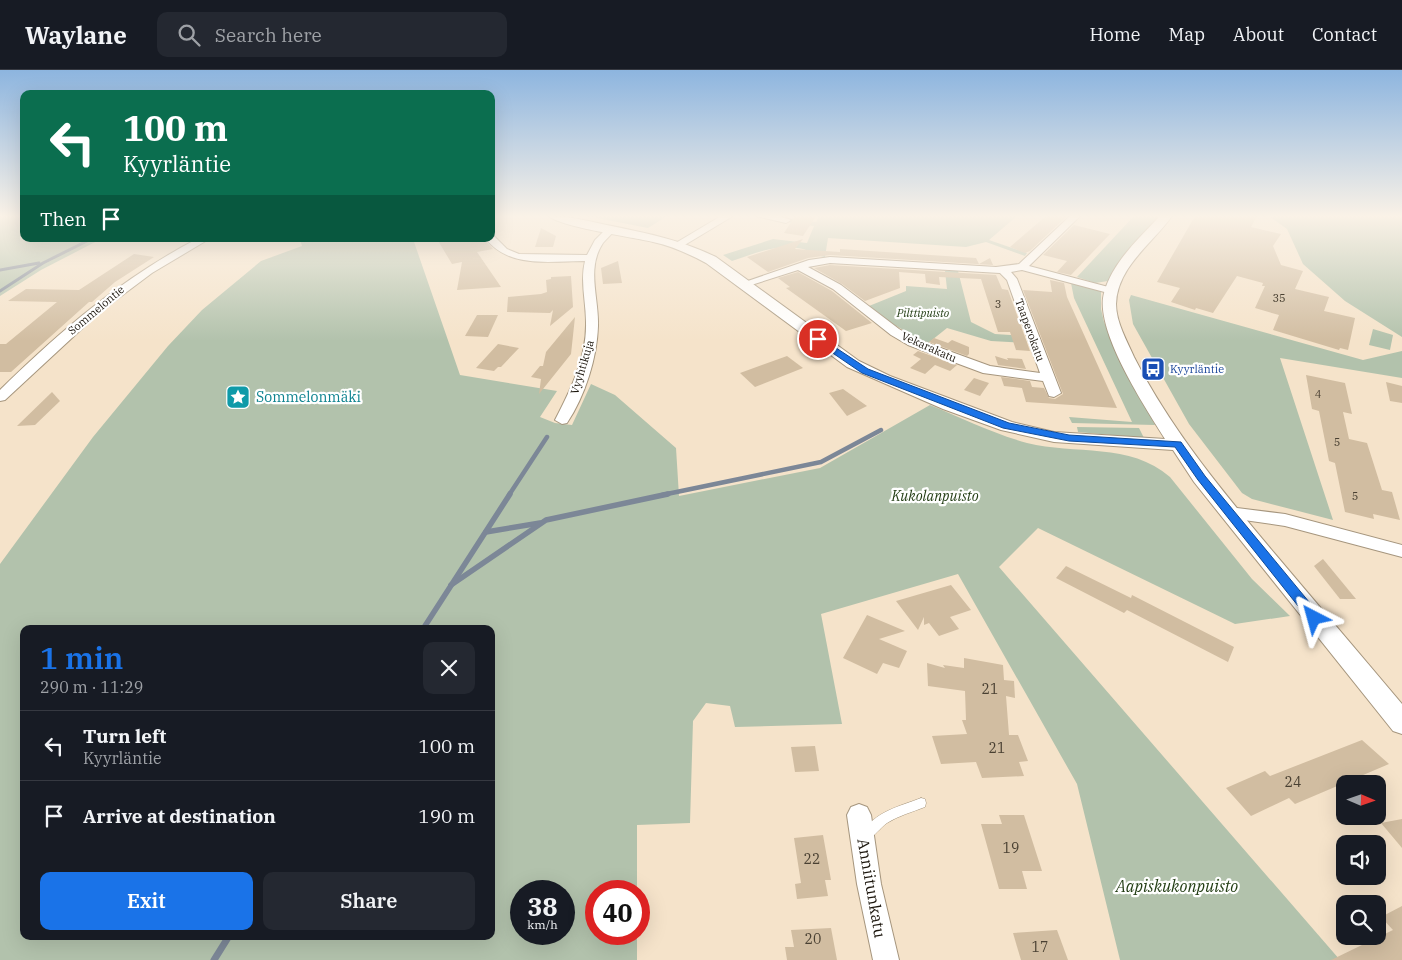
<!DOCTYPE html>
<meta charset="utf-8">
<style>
body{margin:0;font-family:"IBM Plex Serif",serif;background:#242831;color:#f1f3f6;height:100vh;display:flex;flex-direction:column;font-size:19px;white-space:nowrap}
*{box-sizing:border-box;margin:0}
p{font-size:16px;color:#9ea1a6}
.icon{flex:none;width:28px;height:28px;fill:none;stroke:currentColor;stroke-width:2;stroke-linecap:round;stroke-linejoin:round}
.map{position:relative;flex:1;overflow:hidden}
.details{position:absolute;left:20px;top:555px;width:475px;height:315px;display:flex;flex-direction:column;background:#171b24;border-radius:10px;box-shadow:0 5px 20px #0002}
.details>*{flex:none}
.top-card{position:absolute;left:20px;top:20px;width:475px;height:152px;border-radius:10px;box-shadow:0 5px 20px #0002;background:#0b6e4f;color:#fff;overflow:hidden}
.needle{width:32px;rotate:92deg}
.buttons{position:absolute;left:1336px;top:705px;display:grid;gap:10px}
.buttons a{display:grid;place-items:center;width:50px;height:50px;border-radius:10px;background:#171b24;box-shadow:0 5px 20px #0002;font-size:25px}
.speed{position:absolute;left:510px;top:810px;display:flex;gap:10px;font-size:25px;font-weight:700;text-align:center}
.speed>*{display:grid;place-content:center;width:65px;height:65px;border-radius:50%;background:#171b24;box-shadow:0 5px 20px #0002;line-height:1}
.speed small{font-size:12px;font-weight:400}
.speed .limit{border:8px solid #d22;background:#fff;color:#111}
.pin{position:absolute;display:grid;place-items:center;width:42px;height:42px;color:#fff;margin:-21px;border:2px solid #fff;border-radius:50%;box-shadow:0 1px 5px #0007}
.me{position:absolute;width:55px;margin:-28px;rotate:321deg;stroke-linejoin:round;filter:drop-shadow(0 0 4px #0008)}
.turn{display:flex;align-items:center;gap:18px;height:105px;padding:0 20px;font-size:22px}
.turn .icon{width:65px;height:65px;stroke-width:2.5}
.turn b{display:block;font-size:35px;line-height:42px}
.then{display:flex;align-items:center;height:48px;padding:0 20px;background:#0003;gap:10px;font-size:19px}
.round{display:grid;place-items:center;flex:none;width:52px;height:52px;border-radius:10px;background:#242831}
.headline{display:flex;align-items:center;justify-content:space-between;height:85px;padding:0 20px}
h1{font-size:30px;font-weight:600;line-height:38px;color:#1a73e8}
.primary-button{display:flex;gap:10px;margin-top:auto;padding:10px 20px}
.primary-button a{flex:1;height:58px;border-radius:10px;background:#1a73e8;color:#fff;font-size:20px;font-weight:600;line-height:58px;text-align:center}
.primary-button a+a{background:#242831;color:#f1f3f6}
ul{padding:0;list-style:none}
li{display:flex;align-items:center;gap:15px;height:70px;padding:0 20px;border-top:1px solid #363941}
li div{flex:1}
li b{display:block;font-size:19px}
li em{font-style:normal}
header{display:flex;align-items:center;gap:30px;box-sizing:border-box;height:70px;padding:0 25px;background:#171b24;border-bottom:1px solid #363941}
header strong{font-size:24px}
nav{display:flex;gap:28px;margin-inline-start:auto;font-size:18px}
.search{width:350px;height:45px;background:#242831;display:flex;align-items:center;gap:12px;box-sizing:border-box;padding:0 18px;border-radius:10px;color:#9ea1a6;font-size:19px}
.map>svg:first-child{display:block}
.green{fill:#b2c2ac;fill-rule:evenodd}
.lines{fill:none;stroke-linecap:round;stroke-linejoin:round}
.stream-far3{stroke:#7c8797;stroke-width:3}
.stream-far2{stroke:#7c8797;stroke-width:4.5}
.stream-far1{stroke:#7c8797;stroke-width:5.5}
.stream{stroke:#7c8797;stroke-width:7}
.building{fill:#d1bda1}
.service-casing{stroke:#a6967e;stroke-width:1}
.minor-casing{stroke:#a6967e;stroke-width:2}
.tertiary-casing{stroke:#a6967e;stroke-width:2}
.service{fill:#fff;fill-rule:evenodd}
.minor{fill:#fff;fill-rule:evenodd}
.tertiary{fill:#fff;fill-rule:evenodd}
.route{fill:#1a73e8;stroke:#114b97}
.labels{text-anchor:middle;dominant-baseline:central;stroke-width:4.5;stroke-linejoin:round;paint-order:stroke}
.number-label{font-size:11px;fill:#494032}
.far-street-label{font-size:11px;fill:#1c160d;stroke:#fff}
.far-park-label{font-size:11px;font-style:italic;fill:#1f3a10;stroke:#fff}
.far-transit-label{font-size:11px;fill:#164399;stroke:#fff;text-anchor:start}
.culture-label{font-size:14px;fill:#0d838f;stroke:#fff;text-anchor:start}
.park-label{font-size:14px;font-style:italic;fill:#1f3a10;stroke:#fff}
.near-number-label{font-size:14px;fill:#494032}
.near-park-label{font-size:16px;font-style:italic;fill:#1f3a10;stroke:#fff}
.near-street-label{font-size:16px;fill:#1c160d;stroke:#fff}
</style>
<header>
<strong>Waylane</strong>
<div class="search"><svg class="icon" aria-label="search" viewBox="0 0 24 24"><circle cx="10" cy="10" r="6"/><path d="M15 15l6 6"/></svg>Search here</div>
<nav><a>Home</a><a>Map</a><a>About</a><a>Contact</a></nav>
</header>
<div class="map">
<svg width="1402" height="890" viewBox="0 0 1402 890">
<rect width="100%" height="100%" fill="#f5e3ca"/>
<!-- green -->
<g class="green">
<polygon points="0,146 24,146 24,169 101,169 41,200 0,226"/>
<polygon points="587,146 667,146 648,158"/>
<path d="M819,146H1017L989,170L1027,183L1025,186L986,172L966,177L828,168L825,187C816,186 811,181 803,179C778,173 756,183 732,191L723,185L773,169L807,173L814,156L786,152L789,148L816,152Z"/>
<polygon points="1134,146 1159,146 1129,181 1108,211 1095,213 1077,207"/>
<polygon points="1269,146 1402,146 1402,267 1345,231 1303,194 1287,159"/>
<path d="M300,169H413L460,305L557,321L540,347L555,353L572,355L591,314L615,325L676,378L679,426L820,398L930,335C962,348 994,364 1027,373C1075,385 1130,372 1170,407L1252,509L1290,546L1235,554L1038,458L999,497L1340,890H1120L1077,714L958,504L821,544L842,654L735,657L730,636L706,633L693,651L690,753L637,755V821H596V864H637V890H0V494L93,367L168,276L202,240L261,191L302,176ZM24,559H491V866H24ZM521,821H564V864H521Z"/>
<polygon points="945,201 958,201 971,252 995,264 1024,266 1027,273 991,271 947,258 927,274 893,254 869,236 906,221 906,216 947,219"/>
<polygon points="1071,213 1096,219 1101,222 1101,239 1104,252 1155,355 1072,353 1069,347 1132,352 1074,228"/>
<polygon points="1131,225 1363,290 1402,281 1402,308 1280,288 1333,450 1252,429 1242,423 1189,354 1133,254 1129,230"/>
<polygon points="1373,259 1393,265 1390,280 1369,275"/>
<polygon points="1077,357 1139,358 1144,368 1078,362"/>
</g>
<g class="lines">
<!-- stream-far3 -->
<g class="stream-far3">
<polyline points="0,200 39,193"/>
<polyline points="0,221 43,193 91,169"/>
</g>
<!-- stream-far2 -->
<g class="stream-far2">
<polyline points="509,425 547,367"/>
<polyline points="662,425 821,392 881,360"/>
</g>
<!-- stream-far1 -->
<g class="stream-far1">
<polyline points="486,462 540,453"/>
<polyline points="451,515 546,450 668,424"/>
<polyline points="423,559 510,424"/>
</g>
<!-- stream -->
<polyline class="stream" points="214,890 229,866"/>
</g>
<!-- building -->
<g class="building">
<polygon points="795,146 816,146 803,166 784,163"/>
<polygon points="1046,146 1067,146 1030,181 1025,183 1010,177"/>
<polygon points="1195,146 1257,146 1251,157 1281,164 1273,176 1281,195 1303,201 1295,219 1329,227 1324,241 1355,248 1348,280 1340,278 1339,280 1273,260 1279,245 1255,238 1265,216 1262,216 1263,213 1237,206 1213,243 1196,238 1195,240 1171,232 1180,218 1157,212"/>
<polygon points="1074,155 1110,164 1071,205 1057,202 1067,191 1043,185"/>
<polygon points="541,158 556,166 553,177 535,177"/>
<polygon points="437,169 484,169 493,179 477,182 501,217 457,220 462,192 452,194"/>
<polygon points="803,169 795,179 840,182 840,179 976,188 979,194 990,188 993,195 830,185 808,188 768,202 747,187"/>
<polygon points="134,184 154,187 115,212 92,232 89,232 11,302 0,302 0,274 6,274 57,232 8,231 26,219 79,220"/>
<polygon points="618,191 622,213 603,214 601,198"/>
<polygon points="830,195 996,205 1002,219 1008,220 1030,281 1016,280 1010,262 998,262 981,209 939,207 940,215 926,213 925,204 899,202 900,218 865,231 842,214 814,198"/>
<polygon points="798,202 832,221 872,253 846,261 786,218 790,217 778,208"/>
<polygon points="571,206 573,237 550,256 553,240 550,243 507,242 508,227 541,224 547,222 546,210 551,209 551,207"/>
<polygon points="1050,210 1064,213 1067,227 1117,338 1026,332 1022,318 1004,316 1001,307 1030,311 1032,317 1044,318 1049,328 1055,329 1063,324 1023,220 1052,222"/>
<polygon points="477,245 498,245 488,267 465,266"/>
<polygon points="575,247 571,284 539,324 541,309 531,307 540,296 543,296 546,282"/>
<polygon points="934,268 948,273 952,270 969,277 969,284 967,286 929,272"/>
<polygon points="498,274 519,278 501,297 498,297 494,301 476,298"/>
<polygon points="918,281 957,295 950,301 935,295 925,304 910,298 921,289 913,285"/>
<polygon points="787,286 803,298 755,317 740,303"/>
<polygon points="995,286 1008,290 1007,288 1022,289 1026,299 998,295"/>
<polygon points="1306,305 1345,313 1352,344 1343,342 1349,369 1367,373 1382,420 1392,422 1400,450 1373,444 1374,449 1345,442 1335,393 1329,391 1319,341 1312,339"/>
<polygon points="974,308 989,313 980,326 964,320"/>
<polygon points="1386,312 1402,316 1402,333 1390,331"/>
<polygon points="843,319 867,336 847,346 829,323"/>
<polygon points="52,322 60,331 35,355 17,356"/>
<polygon points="1323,489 1356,529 1340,529 1314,496"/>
<polygon points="1066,496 1131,528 1132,525 1234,577 1228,592 1127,540 1124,543 1056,508"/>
<polygon points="951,515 971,540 950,547 959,559 939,566 929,553 924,555 924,547 918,560 896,531"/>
<polygon points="867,545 905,561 879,569 907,581 899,598 883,593 877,604 843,588"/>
<polygon points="964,588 1003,595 1004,610 1014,611 1015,628 1006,626 1009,665 1018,665 1028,691 1019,692 1024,706 982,708 976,692 941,694 932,666 967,664 962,650 966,650 965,621 928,616 927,593 945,598 943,595 964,598"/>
<polygon points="1362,670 1389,694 1295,734 1289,728 1251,746 1226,718 1265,701 1270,706"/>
<polygon points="815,676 819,701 795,702 791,677"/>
<polygon points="999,745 1024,745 1042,801 1022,801 1027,819 999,819 981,754 1002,754"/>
<polygon points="1402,749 1402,778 1381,753"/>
<polygon points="823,765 831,810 825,810 828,826 797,829 795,814 801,813 794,768"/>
<polygon points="1402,836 1402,890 1331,890 1393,860 1381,847"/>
<polygon points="831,858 837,890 787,890 785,877 794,877 791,860"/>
<polygon points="1057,860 1068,890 1021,890 1013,863"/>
</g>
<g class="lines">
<!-- service casing -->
<g class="service-casing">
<path id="service" d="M921,728L925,729L926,733L925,737C912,742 898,746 887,753C880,758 875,766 868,769L864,768L863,764C872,742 901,736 921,728Z"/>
</g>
<!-- minor casing -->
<g class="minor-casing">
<g id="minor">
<polygon points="721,146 733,146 683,176 674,174"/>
<polygon points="756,146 779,146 791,150 786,153"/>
<path d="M1070,146H1080L1029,196L1116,219L1118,221L1112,224L1022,200L1011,202L1017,209L1061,323L1054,327L1049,326L1043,311L983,303L908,275L891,265L833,219L798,200L745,217L739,214L809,190L830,187L996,197L1019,194ZM830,193L1000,203L1007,210L1040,303L990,296L916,269L899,259L841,215L808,197Z"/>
<path d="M608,157L616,159C612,164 607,168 603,173C586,198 599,228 598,256C597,288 585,326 567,353L562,354L555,350C571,319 587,287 586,252C586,232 580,211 585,191C551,191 510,199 486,169L495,167L507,179L519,184L587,185L595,170Z"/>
<path d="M197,169H209L152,203L100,242L5,330L0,331V320C60,261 122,208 197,169Z"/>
<polygon points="1229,437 1285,444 1402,475 1402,487 1285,456 1223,447 1221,443 1223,439"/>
<polygon points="859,734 867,737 871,745 881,814 899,890 873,890 857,814 847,745 851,737"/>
</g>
</g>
<!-- tertiary casing -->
<g class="tertiary-casing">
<path id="tertiary" d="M549,146C568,146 584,150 602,154C641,162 679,169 716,187L859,291L890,306L1012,352L1054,362L1165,369C1145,337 1094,260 1104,223C1112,193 1139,168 1160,146H1172C1153,173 1117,197 1116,234C1116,252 1127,271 1134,287C1171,360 1223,422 1275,484C1317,534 1360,584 1402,634V664L1393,661L1194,412L1173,380L1054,372L1001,360L943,339L847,297L706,193C689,184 672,176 653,172C633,167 560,157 549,146Z"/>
</g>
<!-- service -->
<use href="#service" class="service"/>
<!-- minor -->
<use href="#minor" class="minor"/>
<!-- tertiary -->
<use href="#tertiary" class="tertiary"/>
</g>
<!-- sky -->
<linearGradient id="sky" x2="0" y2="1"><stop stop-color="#8db5df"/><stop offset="0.54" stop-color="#faf2e7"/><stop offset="1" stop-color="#faf2e7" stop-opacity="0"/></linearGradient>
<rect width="1402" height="271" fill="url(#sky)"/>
<!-- route -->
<polygon class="route" points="818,266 868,299 1009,353 1069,365 1181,372 1205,406 1319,544 1321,548 1319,551 1310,551 1198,410 1175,377 1069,371 1003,358 862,303 815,271 814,269"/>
<!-- icons -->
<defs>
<g id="bus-square" transform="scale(1.25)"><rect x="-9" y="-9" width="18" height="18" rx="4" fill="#1a4fb4" stroke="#fff"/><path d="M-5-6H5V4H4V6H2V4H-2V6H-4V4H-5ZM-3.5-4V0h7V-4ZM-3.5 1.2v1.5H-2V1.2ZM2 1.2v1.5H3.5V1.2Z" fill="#fff"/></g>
<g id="sight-square" transform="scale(1.25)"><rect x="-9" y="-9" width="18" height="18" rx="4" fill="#0f9aa8" stroke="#fff"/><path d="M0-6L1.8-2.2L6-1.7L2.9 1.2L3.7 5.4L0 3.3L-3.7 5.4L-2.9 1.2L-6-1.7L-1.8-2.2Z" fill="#fff"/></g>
</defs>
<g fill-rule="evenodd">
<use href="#bus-square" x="1153" y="299"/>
<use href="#sight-square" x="238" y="327"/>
</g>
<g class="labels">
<!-- number labels -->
<g class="number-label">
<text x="1279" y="228">35</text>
<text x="998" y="234">3</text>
<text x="1318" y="324">4</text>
<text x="1337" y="372">5</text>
<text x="1355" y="426">5</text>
</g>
<!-- far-street labels -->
<g class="far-street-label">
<text transform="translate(96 240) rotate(-40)">Sommelontie</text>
<text transform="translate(1030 260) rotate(70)">Taaperokatu</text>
<text transform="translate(929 277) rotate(24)">Vekarakatu</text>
<text transform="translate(582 297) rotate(-73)">Vyyhtikuja</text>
</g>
<!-- far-park labels -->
<g class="far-park-label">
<text x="923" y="243">Pilttipuisto</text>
</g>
<!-- far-transit labels -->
<g class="far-transit-label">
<text x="1170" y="299">Kyyrläntie</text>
</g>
<!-- culture labels -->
<g class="culture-label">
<text x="256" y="327">Sommelonmäki</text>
</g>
<!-- park labels -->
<g class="park-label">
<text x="935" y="426">Kukolanpuisto</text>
</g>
<!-- near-number labels -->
<g class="near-number-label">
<text x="990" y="619">21</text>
<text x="997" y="678">21</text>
<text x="1293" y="712">24</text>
<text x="1011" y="778">19</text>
<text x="812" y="789">22</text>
<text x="813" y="869">20</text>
<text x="1040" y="877">17</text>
</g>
<!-- near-park labels -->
<g class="near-park-label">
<text x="1177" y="816">Aapiskukonpuisto</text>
</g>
<!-- near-street labels -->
<g class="near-street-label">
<text transform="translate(872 818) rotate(80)">Anniitunkatu</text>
</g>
</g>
</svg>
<div class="buttons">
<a><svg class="needle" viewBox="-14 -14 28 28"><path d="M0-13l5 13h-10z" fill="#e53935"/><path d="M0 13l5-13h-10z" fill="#9ea1a6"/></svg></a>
<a><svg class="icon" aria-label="sound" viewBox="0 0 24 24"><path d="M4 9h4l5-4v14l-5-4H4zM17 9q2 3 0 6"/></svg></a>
<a><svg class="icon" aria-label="search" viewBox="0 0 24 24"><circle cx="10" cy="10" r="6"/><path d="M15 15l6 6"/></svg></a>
</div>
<div class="speed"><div>38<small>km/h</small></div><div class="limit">40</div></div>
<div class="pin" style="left:818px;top:269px;background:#d93025"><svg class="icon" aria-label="arrive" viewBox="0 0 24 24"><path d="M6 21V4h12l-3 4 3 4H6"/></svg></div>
<svg class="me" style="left:1314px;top:548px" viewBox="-20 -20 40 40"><path d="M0-17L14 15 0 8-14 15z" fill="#1a73e8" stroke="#fff" stroke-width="4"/></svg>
<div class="top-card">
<div class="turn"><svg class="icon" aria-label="left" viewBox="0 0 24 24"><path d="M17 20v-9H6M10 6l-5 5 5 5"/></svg><div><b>100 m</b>Kyyrläntie</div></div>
<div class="then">Then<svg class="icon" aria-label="arrive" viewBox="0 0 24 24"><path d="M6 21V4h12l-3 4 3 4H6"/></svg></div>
</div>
<section class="details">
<div class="headline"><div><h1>1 min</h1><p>290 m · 11:29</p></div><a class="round"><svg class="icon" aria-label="close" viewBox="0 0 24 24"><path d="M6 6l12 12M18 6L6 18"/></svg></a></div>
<ul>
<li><svg class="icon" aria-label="left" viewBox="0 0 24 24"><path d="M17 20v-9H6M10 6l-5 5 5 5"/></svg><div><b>Turn left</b><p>Kyyrläntie</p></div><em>100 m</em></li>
<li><svg class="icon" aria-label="arrive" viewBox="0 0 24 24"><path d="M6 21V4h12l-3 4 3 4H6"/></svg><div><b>Arrive at destination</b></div><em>190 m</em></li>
</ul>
<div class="primary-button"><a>Exit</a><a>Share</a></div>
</section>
</div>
